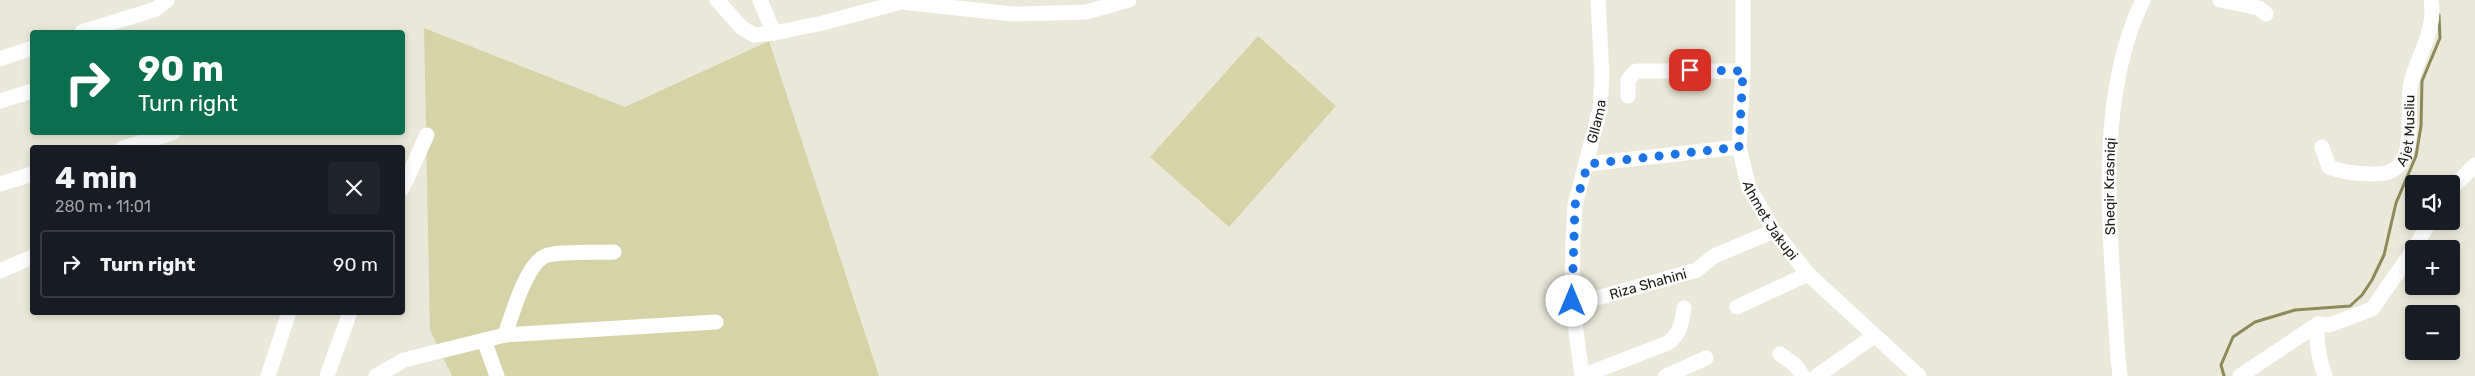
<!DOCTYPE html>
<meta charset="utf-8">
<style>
body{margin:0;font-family:Rubik,sans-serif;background:#20242c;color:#f1f3f6;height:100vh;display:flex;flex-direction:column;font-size:19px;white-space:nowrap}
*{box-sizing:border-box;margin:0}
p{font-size:16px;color:#9ea1a6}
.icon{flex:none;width:28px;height:28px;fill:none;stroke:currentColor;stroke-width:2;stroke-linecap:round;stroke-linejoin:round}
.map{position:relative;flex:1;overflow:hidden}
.details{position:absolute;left:30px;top:145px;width:375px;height:170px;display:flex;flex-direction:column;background:#171b24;border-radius:5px;box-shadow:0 2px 8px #0003}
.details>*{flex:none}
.banner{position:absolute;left:30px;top:30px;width:375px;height:105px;border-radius:5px;box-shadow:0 2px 8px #0003;background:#0b6e4f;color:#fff;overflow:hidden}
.tools{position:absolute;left:2405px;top:175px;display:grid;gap:10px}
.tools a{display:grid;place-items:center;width:55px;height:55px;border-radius:5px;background:#171b24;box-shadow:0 2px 8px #0003;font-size:25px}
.pin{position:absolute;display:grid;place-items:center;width:42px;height:42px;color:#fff;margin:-21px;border-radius:10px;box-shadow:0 2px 8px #0006}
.me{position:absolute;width:55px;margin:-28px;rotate:0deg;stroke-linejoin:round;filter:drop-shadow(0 0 4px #0008)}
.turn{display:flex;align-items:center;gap:18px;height:105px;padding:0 25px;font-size:22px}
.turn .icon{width:65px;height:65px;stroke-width:2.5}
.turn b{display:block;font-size:35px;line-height:42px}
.round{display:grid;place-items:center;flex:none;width:52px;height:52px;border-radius:5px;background:#20242c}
.head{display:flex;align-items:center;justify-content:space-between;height:85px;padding:0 25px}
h1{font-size:30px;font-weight:700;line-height:38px}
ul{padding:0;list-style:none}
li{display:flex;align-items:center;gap:15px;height:68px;margin:0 10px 8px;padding:0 15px;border:2px solid #363941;border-radius:5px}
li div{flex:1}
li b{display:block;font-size:19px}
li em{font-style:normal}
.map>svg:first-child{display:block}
.green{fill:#d6d3a9}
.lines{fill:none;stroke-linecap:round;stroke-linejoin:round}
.stream{stroke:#8c895a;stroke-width:3}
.minor{stroke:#fff;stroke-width:15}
.route{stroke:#1a73e8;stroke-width:9;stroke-dasharray:0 16.2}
.labels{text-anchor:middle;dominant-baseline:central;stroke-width:5;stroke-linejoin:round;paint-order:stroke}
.street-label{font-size:14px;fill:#1b1b15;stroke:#eae9d9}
</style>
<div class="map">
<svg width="2475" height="376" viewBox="0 0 2475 376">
<rect width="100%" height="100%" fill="#eae9d9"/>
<!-- green -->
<g class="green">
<polygon points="424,28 625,107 769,41 879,376 452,376 430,330"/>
<polygon points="1258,36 1336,106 1229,227 1150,157"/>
</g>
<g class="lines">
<!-- stream -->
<polyline class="stream" points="2224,376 2221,365 2233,337 2255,322 2295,310 2350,306 2362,295 2372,280 2384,255 2396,203 2416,156 2421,126 2422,81 2440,38 2439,15"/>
<!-- minor -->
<g class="minor">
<polyline points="717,0 742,28 754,35 774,33 823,23 901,2 1013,14 1086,12 1129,0"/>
<polyline points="760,0 774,33"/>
<path id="s1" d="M1743,0V71L1739,147L1749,188L1774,231L1808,274L1919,376"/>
<polyline points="2220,0 2259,8 2266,14"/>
<polyline points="82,32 156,9 167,0"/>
<polyline points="0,59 32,48"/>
<polyline points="1628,96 1628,80 1636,71 1743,71"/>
<polyline points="0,101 32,91"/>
<path id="s2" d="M2322,147L2329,167C2344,173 2359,174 2374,174C2421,175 2406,119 2410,88C2415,57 2437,33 2431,0"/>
<polyline points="123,148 174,132"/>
<polyline points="1588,164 1739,147"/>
<polyline points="0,184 32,174"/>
<polyline points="402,189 427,135"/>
<polyline points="2451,189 2475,165"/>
<polyline points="2414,249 2430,221"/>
<polyline points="0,271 32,257"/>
<path id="s3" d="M1572,301L1601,297L1697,270L1714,256L1774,231"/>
<polyline points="1737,307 1808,274"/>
<path d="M2318,324C2315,341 2319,359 2325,376"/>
<path d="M505,335C512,315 527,260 548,255C567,251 594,253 614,252"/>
<polyline points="484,340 497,376"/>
<polyline points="1780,354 1795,365 1803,376"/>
<polyline points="268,376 289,312"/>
<polyline points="327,376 350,312"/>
<polyline points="376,376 404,360 505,335 716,322"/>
<path id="s4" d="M1582,376L1572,301L1573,241L1575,205L1600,109L1602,76L1598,0"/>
<path d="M1582,376L1668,343C1680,334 1682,323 1684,308"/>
<polyline points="1666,376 1706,358"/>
<polyline points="1817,376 1874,336"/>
<path id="s5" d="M2120,376L2118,359C2112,246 2092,105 2143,0"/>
<polyline points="2240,376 2318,324 2329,325 2372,309 2414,249"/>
</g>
</g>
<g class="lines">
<!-- route -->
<polyline class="route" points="1572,301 1575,205 1588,164 1739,147 1743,71 1690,70"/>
</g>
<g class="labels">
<!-- street labels -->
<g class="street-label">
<text stroke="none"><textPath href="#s4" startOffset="258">Gllama</textPath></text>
<text stroke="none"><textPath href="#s2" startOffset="131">Ajet Musliu</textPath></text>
<text stroke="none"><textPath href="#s5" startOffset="190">Sheqir Krasniqi</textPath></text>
<text stroke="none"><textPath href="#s1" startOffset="228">Ahmet Jakupi</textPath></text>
<text stroke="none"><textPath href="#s3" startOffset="78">Riza Shahini</textPath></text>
</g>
</g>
</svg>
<div class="tools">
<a><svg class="icon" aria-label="sound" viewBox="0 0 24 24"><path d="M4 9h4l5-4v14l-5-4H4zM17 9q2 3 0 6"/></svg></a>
<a>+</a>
<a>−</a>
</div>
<div class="pin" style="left:1690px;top:70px;background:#d93025"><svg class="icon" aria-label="arrive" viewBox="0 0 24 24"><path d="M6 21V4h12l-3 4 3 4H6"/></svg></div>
<svg class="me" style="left:1572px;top:301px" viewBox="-20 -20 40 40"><circle r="19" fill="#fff"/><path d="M0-13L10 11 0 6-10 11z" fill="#1a73e8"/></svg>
<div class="banner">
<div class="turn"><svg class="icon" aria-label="right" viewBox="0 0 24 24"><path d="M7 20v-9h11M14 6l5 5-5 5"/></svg><div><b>90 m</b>Turn right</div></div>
</div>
<section class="details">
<div class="head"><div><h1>4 min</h1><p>280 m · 11:01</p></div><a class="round"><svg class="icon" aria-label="close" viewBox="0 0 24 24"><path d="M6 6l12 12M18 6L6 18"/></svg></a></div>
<ul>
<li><svg class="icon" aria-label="right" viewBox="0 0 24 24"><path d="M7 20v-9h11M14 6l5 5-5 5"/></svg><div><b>Turn right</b></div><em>90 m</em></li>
</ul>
</section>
</div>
